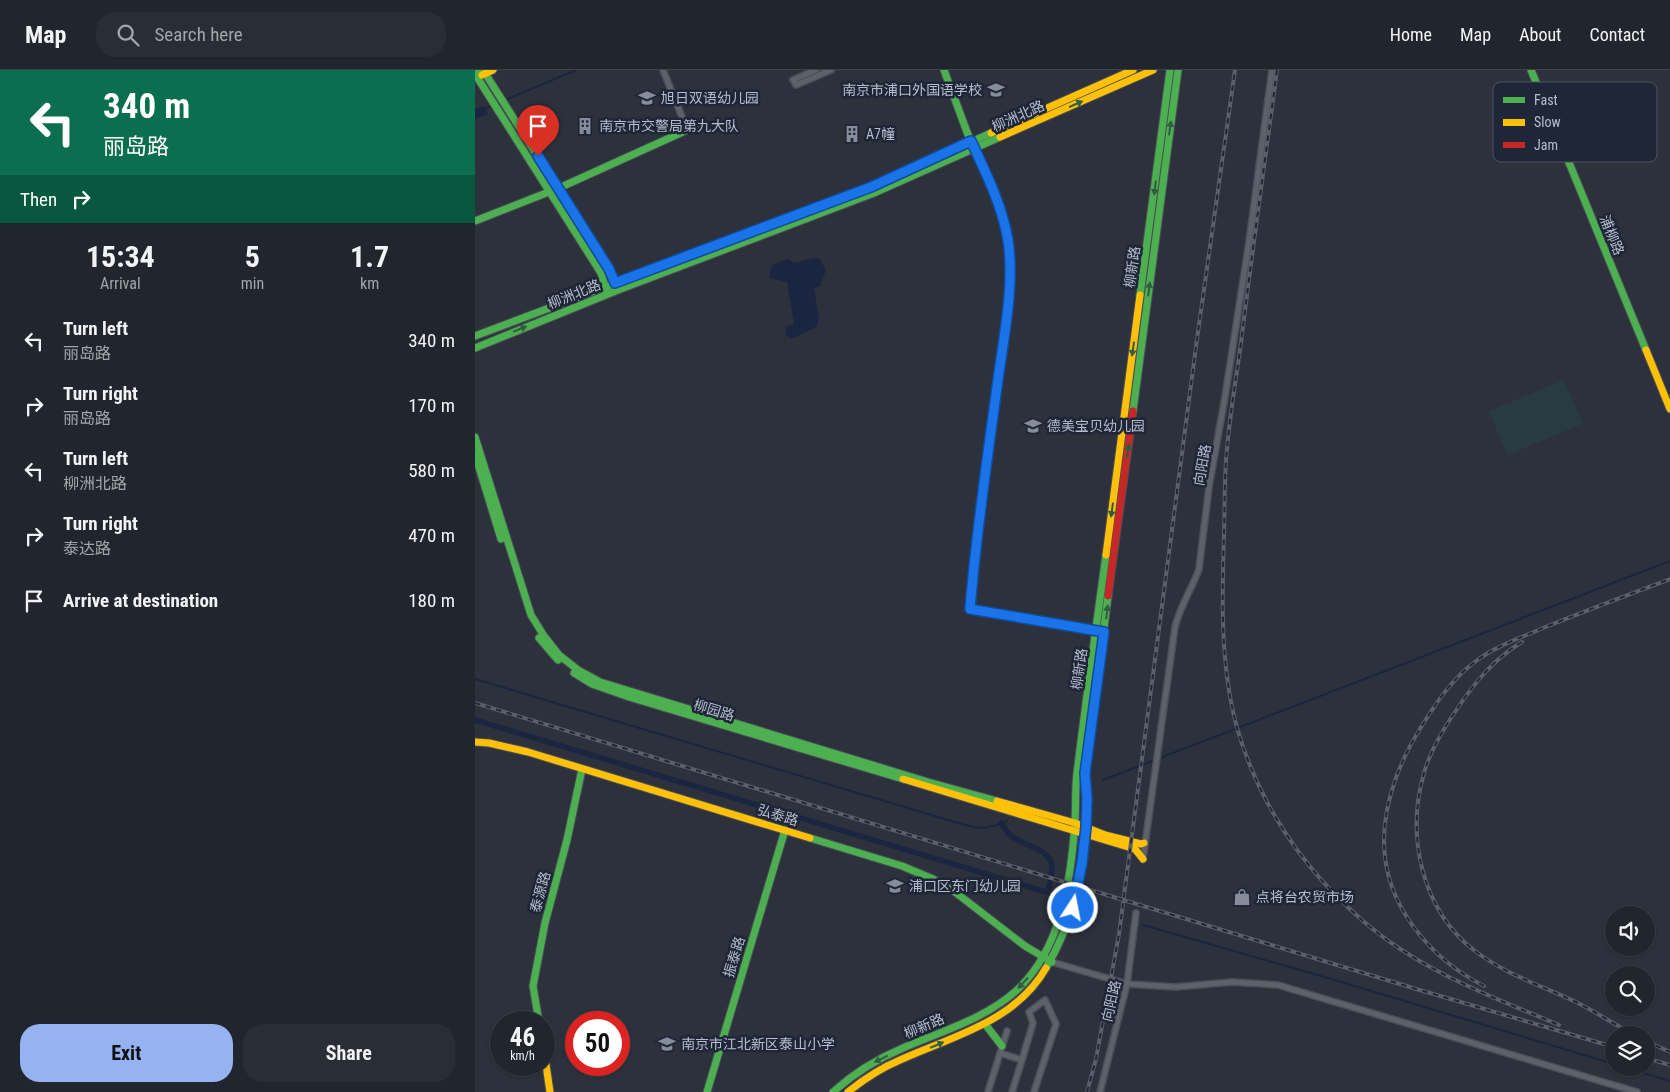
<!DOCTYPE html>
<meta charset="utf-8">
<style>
body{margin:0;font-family:"Roboto Condensed","Noto Sans SC",sans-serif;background:#292d35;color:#f1f3f6;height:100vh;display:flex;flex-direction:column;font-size:19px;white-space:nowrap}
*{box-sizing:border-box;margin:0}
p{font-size:16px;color:#a2a5aa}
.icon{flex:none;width:28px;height:28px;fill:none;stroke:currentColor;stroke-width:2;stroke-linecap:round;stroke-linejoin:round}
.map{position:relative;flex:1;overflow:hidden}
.sheet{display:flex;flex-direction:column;background:#21252d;width:475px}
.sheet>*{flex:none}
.top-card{background:#0b6e4f;color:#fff;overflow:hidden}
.tools{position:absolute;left:1130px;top:836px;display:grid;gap:10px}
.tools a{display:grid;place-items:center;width:50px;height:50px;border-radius:50%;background:#21252d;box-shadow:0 1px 4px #0004,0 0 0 1px #3e4249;font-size:25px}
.speed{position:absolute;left:15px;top:941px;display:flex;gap:10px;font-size:25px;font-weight:700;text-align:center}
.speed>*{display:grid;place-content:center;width:65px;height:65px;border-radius:50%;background:#21252d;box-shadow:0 1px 4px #0004,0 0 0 1px #3e4249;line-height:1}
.speed small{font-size:12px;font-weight:400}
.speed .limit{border:8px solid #d22;background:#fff;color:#111}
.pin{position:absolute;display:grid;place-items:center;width:42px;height:42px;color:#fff;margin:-51px -21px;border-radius:50% 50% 50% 0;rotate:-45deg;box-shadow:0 0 5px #0007}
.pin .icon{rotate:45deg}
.me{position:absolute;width:55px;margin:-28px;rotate:11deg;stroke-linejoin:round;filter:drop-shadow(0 0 4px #0008)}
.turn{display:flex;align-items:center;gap:18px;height:105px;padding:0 20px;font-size:22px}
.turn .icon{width:65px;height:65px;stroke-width:2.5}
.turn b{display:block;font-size:35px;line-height:42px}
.then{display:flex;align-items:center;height:48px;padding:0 20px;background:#0003;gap:10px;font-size:19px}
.eta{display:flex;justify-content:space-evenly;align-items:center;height:85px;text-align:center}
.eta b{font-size:30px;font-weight:700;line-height:35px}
.cta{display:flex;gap:10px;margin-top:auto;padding:10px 20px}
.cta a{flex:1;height:58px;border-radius:20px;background:#95b2f1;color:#111;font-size:20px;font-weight:700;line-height:58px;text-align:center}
.cta a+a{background:#292d35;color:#f1f3f6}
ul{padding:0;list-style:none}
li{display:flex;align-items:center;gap:15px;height:65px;padding:0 20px}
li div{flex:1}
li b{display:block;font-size:19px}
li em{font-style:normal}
header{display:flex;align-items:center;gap:30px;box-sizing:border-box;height:70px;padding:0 25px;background:#21252d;border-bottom:1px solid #3e4249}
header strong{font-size:24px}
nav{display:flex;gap:28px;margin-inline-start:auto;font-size:18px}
.search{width:350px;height:45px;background:#292d35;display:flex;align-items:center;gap:12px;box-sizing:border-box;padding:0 18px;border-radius:20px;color:#a2a5aa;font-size:19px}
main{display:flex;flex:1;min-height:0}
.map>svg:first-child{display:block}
.green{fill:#293b42}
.water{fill:#1a2641}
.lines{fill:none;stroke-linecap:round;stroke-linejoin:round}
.stream{stroke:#1a2641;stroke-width:2}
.canal{stroke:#1a2641;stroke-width:5.5}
.street-casing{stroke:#4a4e58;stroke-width:8}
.fast-casing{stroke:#4a4e58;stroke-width:9}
.slow-casing{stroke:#4a4e58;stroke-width:9}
.jam-casing{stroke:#4a4e58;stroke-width:9}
.street{stroke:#5d6169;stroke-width:5}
.fast{stroke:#4caf50;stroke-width:7}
.slow{stroke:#ffc107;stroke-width:7}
.jam{stroke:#c62828;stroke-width:7}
.rail-casing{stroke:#5b5f68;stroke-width:4}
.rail{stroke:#1f2637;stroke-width:2;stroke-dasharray:5.5;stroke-linecap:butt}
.oneway{fill:#315d41}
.route-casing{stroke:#114b97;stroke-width:12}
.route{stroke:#1a73e8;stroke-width:9}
.labels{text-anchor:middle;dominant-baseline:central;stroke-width:5;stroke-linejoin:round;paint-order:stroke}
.poi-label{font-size:14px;fill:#b7bdcc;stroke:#1f2637;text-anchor:start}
.street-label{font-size:14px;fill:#b7bdcc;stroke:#1f2637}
.key{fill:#1f2637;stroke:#4d5364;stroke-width:1}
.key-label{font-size:14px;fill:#b7bdcc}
</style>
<header>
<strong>Map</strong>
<div class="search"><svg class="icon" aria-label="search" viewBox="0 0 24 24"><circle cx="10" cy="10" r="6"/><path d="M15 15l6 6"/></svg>Search here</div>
<nav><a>Home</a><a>Map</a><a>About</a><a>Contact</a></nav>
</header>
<main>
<section class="sheet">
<div class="top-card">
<div class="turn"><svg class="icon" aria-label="left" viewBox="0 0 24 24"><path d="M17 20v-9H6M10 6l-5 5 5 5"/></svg><div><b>340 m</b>丽岛路</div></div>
<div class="then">Then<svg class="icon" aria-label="right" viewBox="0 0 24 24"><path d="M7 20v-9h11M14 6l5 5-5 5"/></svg></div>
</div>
<div class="eta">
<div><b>15:34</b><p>Arrival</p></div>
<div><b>5</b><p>min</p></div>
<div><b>1.7</b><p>km</p></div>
</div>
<ul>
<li><svg class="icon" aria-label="left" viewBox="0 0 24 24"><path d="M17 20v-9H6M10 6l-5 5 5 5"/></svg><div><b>Turn left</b><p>丽岛路</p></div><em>340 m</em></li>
<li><svg class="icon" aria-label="right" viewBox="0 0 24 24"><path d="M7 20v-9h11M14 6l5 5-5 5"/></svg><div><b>Turn right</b><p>丽岛路</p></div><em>170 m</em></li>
<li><svg class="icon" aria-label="left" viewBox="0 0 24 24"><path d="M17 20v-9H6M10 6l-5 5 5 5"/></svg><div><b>Turn left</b><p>柳洲北路</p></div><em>580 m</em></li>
<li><svg class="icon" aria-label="right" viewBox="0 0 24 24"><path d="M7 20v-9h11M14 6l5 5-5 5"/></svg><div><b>Turn right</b><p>泰达路</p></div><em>470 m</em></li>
<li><svg class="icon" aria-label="arrive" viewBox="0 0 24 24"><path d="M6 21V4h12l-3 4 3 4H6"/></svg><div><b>Arrive at destination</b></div><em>180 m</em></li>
</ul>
<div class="cta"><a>Exit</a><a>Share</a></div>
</section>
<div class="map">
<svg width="1195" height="1022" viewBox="0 0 1195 1022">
<rect width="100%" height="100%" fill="#2c313c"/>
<!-- green -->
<polygon class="green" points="1089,310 1108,354 1032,385 1014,341"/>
<!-- water -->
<g class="water">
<polygon points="8,36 13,44 0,49 0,39"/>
<polygon points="338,188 344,188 351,200 345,216 339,218 344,249 341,257 316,269 310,264 311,257 319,254 312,212 294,208 297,195 313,189 319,193"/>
</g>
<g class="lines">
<!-- stream -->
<g class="stream">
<polyline points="30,30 101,0"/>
<polyline points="9,39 25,32"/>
<path d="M0,609L490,755C508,760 515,758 532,751"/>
<polyline points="628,710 1195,491"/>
<polyline points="668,855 853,908 1139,994"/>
<polyline points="1151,998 1195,1011"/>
</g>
<!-- canal -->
<path class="canal" d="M0,650L571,822L573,820C575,812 579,800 576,792C571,779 550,775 539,768C533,764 530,759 526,753"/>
<!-- street casing -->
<g class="street-casing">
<g id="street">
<polyline points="188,0 212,59"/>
<polyline points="341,0 318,10 321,15 356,0"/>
<path d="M668,789L700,557C705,536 717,519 724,499L734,417L750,327L774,172L797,0"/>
<polyline points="577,892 652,914 701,917 757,912 803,915 1162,1022"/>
<polyline points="525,983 547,990 537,1022"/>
<polyline points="547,990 558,953 554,942 570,930 581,954 559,1022"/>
<polyline points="513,1022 532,961"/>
<polyline points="625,1022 652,914 661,843"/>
</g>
</g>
<!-- fast casing -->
<g class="fast-casing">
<g id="fast">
<polyline points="4,0 0,2 2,7 126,203 131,219"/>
<polyline points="8,0 134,199 141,217"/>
<polyline points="469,0 492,62 522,132 530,157 535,188 533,242 507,426 495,537"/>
<polyline points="1056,0 1171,280"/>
<polyline points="0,151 84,118 221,56"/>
<polyline points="665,225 695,0"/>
<polyline points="0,266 396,117 516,63"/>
<polyline points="0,278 143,220 399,123 525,67"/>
<polyline points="658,341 703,0"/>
<polyline points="0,367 56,545 69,566 84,585 103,600 125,612 453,712 522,731"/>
<polyline points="0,384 26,469"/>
<polyline points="64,568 83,590"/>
<polyline points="99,603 117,614 154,627 428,709"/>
<polyline points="335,768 427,796 458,809 476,819 550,876 577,892"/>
<path d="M571,898C599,851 609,800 611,746C612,731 609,715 610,700C617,642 626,584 633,526"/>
<polyline points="64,952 58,916 70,853 92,770 107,699"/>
<polyline points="510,954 527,976"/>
<polyline points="232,1022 310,760"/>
<path d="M358,1022C379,1003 402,989 428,978C467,961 510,949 542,920C587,878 596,809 600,752C601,735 600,719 602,703C611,630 621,558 631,485"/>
</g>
</g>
<!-- slow casing -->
<g class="slow-casing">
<g id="slow">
<polyline points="7,5 18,0"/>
<polyline points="516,63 658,0"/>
<polyline points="525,67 678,0"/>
<polyline points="1171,280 1195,339"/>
<polyline points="631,485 665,225"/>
<polyline points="495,537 495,539 624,561"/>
<polyline points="0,672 14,673 53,682 335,768"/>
<polyline points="428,709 660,779 668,789"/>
<polyline points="522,731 600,753 630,765 666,774 669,773"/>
<polyline points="69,981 75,1022"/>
<path d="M373,1022C389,1009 406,998 425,990C478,966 540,952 571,898"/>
</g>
</g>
<!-- jam casing -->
<g class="jam-casing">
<polyline id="jam" points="633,526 658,341"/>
</g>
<!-- street -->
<use href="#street" class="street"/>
<!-- fast -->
<use href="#fast" class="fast"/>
<!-- slow -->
<use href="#slow" class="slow"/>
<!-- jam -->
<use href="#jam" class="jam"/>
<!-- rail casing -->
<g class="rail-casing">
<g id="rail">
<path d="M802,0C790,91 777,182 766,273C761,309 755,344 752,379C749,407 750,436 749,464C747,527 745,592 761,654C782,731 827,798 887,850C944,900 1015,926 1084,955"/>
<path d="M1047,572C1019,589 1000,612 982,639C969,658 955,681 949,703C931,765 946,840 1000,881C1030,904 1067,916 1101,932C1121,942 1140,955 1160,965"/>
<polyline points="0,633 938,918 1139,977"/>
<path d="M1009,916C954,888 909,834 909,771C909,730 926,688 948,654C963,630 978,608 1001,591C1021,576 1045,568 1068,558C1110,541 1153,525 1195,509"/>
<polyline points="1171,971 1195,982"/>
<polyline points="1171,988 1195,995"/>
<polyline points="612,1022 621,989 644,864 722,269 760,0"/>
</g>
</g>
<!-- rail -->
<use href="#rail" class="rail"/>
</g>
<!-- one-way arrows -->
<defs><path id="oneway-solid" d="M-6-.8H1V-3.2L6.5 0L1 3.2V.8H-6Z" transform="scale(1.25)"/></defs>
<g class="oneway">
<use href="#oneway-solid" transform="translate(601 34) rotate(-24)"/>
<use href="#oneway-solid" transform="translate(695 58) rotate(-82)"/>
<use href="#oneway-solid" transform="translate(680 118) rotate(97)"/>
<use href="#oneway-solid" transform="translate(674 219) rotate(-83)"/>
<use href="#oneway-solid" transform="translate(45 259) rotate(-22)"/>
<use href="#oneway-solid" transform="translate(658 279) rotate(98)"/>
<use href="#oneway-solid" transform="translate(653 381) rotate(-83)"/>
<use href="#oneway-solid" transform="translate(637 440) rotate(98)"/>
<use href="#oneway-solid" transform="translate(632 542) rotate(-83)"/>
<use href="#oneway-solid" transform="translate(548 913) rotate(133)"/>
<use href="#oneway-solid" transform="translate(462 975) rotate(-23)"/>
<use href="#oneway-solid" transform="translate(406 989) rotate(154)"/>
</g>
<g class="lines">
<!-- route casing -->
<g class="route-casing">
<path id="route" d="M63,86L134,199L140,213L396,117L496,71C511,103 527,135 533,170C540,217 528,270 522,317C512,391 501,464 495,539L629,562L610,703L612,729L611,757L607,793L598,838"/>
</g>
<!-- route -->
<use href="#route" class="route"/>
</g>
<!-- icons -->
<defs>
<g id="school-bare" transform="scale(1.35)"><path d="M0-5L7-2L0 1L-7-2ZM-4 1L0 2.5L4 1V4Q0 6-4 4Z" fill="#868c9a" stroke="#1f2637" stroke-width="2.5" paint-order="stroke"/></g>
<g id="building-bare" transform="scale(1.35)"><path d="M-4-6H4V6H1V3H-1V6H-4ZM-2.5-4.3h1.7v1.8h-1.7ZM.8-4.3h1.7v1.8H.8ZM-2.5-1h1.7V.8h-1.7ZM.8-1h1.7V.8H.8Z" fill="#868c9a" stroke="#1f2637" stroke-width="2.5" paint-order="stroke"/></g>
<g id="shop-bare" transform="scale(1.35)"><path d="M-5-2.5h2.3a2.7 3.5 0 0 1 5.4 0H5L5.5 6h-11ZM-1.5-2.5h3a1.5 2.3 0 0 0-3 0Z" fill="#868c9a" stroke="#1f2637" stroke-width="2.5" paint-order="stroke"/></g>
</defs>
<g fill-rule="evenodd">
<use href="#school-bare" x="521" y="20"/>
<use href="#school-bare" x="172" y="28"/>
<use href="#building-bare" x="110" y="56"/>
<use href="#building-bare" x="377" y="64"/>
<use href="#school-bare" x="558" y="356"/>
<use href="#school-bare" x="420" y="816"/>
<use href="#shop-bare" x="767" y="827"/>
<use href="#school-bare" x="192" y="974"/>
</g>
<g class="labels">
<!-- poi labels -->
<g class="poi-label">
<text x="507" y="20" text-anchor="end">南京市浦口外国语学校</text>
<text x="186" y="28">旭日双语幼儿园</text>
<text x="124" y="56">南京市交警局第九大队</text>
<text x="391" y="64">A7幢</text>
<text x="572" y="356">德美宝贝幼儿园</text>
<text x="434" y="816">浦口区东门幼儿园</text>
<text x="781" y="827">点将台农贸市场</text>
<text x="206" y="974">南京市江北新区泰山小学</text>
</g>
<!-- street labels -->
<g class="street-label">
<text transform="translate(543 46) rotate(-24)">柳洲北路</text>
<text transform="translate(1137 165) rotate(68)">浦柳路</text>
<text transform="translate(657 197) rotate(-82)">柳新路</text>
<text transform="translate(99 224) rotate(-22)">柳洲北路</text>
<text transform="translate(727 395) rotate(-80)">向阳路</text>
<text transform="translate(604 599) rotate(-82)">柳新路</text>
<text transform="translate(239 640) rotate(17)">柳园路</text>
<text transform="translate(303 745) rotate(17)">弘泰路</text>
<text transform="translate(65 822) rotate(-75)">泰源路</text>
<text transform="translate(259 887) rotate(-73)">振泰路</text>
<text transform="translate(636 931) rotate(-77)">向阳路</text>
<text transform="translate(449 956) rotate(-23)">柳新路</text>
</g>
</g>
<!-- legend -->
<rect x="1018" y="12" width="164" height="80" rx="8" class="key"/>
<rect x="1028" y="27" width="22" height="6" fill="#4caf50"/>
<rect x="1028" y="49" width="22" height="7" fill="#ffc107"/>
<rect x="1028" y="72" width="22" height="6" fill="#c62828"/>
<g class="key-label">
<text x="1059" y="35">Fast</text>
<text x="1059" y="57">Slow</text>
<text x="1059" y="80">Jam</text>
</g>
</svg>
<div class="tools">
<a><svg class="icon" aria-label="sound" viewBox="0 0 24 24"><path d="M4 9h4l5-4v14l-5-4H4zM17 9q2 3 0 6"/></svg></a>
<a><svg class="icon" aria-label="search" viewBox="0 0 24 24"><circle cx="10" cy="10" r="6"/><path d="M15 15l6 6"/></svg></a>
<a><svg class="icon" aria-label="layers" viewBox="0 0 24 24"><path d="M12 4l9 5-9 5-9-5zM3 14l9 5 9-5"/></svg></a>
</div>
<div class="speed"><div>46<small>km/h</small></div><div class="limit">50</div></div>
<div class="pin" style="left:63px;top:86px;background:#d93025"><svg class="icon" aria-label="arrive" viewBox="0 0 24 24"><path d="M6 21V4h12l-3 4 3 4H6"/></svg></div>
<svg class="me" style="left:598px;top:838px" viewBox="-20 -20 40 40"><circle r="17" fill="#1a73e8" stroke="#fff" stroke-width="3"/><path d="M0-11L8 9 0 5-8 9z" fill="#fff"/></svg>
</div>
</main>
